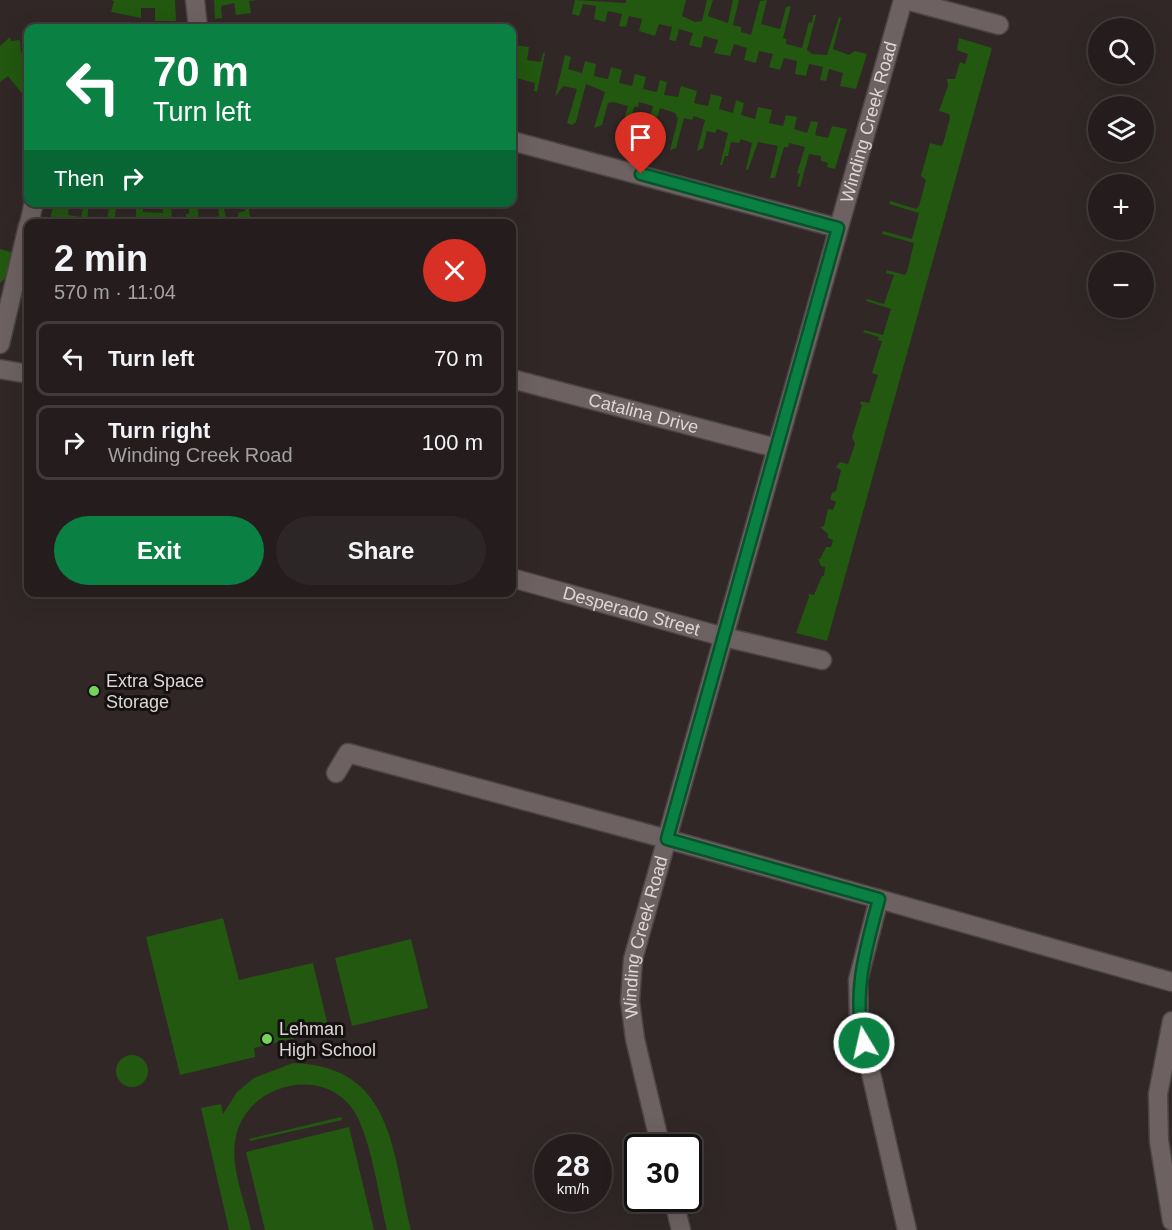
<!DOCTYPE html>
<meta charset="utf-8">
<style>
body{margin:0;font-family:Arial,sans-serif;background:#2d2626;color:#f1f3f6;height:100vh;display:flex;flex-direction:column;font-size:22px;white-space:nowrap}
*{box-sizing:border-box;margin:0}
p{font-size:20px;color:#a3a2a4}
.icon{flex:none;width:33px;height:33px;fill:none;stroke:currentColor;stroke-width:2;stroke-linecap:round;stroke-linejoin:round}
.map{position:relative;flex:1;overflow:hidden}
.details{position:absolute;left:24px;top:219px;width:492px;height:378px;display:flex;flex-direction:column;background:#251d1d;border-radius:12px;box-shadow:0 6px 24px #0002,0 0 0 2px #423b3b}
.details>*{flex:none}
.guide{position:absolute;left:24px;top:24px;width:492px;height:183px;border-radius:12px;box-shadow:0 6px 24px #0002,0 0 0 2px #423b3b;background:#0b8043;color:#fff;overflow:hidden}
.tools{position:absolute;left:1088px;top:18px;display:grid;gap:12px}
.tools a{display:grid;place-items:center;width:66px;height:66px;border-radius:50%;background:#251d1d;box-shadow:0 6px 24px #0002,0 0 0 2px #423b3b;font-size:30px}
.speed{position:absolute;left:534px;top:1134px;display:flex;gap:12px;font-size:30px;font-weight:700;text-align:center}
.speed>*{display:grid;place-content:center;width:78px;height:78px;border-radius:50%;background:#251d1d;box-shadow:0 6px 24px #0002,0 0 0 2px #423b3b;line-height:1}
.speed small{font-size:15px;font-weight:400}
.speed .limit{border:3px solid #111;border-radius:9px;background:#fff;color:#111}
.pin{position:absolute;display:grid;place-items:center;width:51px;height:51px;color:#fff;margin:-62px -26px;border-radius:50% 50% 50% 0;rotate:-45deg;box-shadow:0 0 6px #0007}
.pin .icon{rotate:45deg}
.me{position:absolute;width:66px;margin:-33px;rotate:351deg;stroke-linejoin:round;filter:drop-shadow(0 0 4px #0008)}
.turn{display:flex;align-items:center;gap:21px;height:126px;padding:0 30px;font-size:27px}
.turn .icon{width:78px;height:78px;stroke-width:2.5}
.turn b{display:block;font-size:42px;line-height:51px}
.then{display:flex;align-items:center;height:57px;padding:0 30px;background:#0003;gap:12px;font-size:22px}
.round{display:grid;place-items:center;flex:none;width:63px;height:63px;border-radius:32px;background:#2d2626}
.summary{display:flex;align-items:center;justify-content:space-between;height:102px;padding:0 30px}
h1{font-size:36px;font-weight:600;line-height:45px}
.cta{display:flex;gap:12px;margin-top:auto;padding:12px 30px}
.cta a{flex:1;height:69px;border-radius:36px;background:#0b8043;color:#fff;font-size:24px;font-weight:600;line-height:69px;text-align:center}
.cta a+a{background:#2d2626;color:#f1f3f6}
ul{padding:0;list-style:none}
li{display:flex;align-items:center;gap:18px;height:75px;margin:0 12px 9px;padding:0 18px;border:3px solid #423b3b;border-radius:12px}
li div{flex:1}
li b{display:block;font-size:22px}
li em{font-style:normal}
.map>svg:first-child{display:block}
.green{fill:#22580f}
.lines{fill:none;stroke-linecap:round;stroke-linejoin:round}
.minor-casing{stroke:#4c4444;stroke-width:21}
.minor{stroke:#6d6161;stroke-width:18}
.route-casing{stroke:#07532c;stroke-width:15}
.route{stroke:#0b8043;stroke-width:10}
.poi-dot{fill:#75d25b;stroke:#161111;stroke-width:2}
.labels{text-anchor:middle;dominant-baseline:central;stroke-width:6;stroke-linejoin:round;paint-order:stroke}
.street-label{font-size:18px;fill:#ded7d7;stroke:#161111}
.poi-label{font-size:18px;fill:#ded7d7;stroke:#161111;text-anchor:start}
</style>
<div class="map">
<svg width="1172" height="1230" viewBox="0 0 1172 1230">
<rect width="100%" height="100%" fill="#312727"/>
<!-- green -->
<g class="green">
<polygon points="110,0 175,0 176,21 155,21 155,8 141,8 141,18 111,12 114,1"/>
<polygon points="214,0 258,0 249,1 251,13 236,15 234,3 221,6 222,18 215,19"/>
<polygon points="575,0 626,3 626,0 686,0 682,16 695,22 702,21 707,0 713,0 708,16 728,23 733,0 739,0 733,25 741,27 741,32 751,35 760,1 767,0 761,24 780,29 786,7 791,6 783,38 786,39 786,44 802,48 809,22 812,23 813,15 816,15 807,50 812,54 827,55 839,17 841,18 833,49 849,55 855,51 867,54 856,89 840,86 843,73 829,69 826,81 820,80 823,67 809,64 806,76 795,74 797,61 784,58 780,70 769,67 773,54 759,51 756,63 744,60 747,48 734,44 730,56 714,53 718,40 704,36 701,48 689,45 693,33 679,29 676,41 669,40 672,27 659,24 655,36 639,31 642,19 629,16 626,27 619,26 622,14 608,11 605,22 594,19 596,6 583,4 579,16 572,14"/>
<polygon points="10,37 11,41 20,40 21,53 28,52 26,62 28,93 24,96 8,76 0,82 0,46"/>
<polygon points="959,38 992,48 827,641 796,633 809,597 808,594 814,595 822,576 824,576 825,567 821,566 818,559 820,559 826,547 831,547 833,540 828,538 828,534 820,527 824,526 828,509 833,510 836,502 830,499 832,493 836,491 841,470 836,467 840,462 848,464 855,444 852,437 862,405 860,404 861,401 869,403 878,375 872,373 882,341 878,340 879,337 863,332 864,330 883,335 891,309 866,301 867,299 884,304 894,275 886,273 887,270 905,275 907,272 914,243 882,234 883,231 912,239 919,213 889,204 890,201 916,209 919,206 926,180 921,176 930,143 941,146 943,144 950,118 949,114 939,111 948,86 947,79 955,79 960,62 965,64 968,54 957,50"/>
<polygon points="512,45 529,47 527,60 541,62 543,53 545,53 537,92 534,91 535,83 516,78 512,97"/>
<polygon points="565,55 571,57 568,69 582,73 585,61 596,64 594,76 608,79 611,67 622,70 619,83 632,86 635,74 646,77 643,89 657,92 660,80 667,82 664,95 678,97 681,86 697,91 694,103 708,106 711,94 722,97 719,109 733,113 736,100 744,103 741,115 755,119 758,107 772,110 769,123 783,126 786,115 797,117 794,129 807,133 811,121 818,122 815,135 828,138 832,126 847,129 835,169 827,167 828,163 821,161 821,156 809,154 800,187 797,186 800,174 797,173 805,147 789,143 788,147 784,147 775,178 770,178 778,146 758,142 748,170 746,169 752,143 741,139 739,143 731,142 728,156 725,156 722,165 720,165 728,133 717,129 715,133 707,131 703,148 697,151 705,120 694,116 692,120 684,118 676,148 670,150 678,119 675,113 660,108 652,134 650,134 647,145 643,145 653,106 639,102 638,107 634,107 628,134 624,132 622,139 619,138 628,106 613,102 608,103 602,125 594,128 605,92 586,84 576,122 572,125 567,123 577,89 563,86 555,97"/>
<polygon points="54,203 66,203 65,207 69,207 68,215 81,217 84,203 89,203 87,221 98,223 98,218 107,219 110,203 117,203 114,223 49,223"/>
<polygon points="136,203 143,203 143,212 163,213 163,203 171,203 172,220 186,220 186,214 189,214 189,203 197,203 199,220 219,216 218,203 223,203 226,218 238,217 238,213 245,211 244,203 248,203 251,223 136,223"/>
<polygon points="0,249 14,253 8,276 0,283"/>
<polygon points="223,918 239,980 313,963 329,1030 254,1048 255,1057 180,1075 146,937"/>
<polygon points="411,939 428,1008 352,1026 335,958"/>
<circle cx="132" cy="1071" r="16"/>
<path d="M293,1063C394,1066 392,1152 411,1230H387C379,1197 371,1138 354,1111C323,1064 247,1084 236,1136C229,1166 245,1201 251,1230H229L201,1108L221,1104L223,1114L237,1092L254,1078Z"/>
<polygon points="341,1117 342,1120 250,1141 249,1139"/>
<polygon points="349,1127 374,1230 265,1230 246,1152"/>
</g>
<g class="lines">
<!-- minor casing -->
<g class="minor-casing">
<g id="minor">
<polyline points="195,0 198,28"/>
<polyline points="906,0 999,25"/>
<polyline points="512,141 838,228"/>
<polyline points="29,224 34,202"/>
<polyline points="0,344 28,226"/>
<polyline points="0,369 28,374"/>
<path id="s1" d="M512,379L776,448"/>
<path id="s2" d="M512,578L724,637L822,660"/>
<polyline points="336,773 348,753 667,839 1172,982"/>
<polyline points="879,899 858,980 859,1021 907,1230"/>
<polyline points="1172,1021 1158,1094 1159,1141 1172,1221"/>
<path id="s3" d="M661,1148L635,1039L630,1001L633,959L903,0"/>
<polyline points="673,1198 681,1230"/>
</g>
</g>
<!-- minor -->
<use href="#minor" class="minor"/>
</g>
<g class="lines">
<!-- route casing -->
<g class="route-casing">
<path id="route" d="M641,174L838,228L667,839L879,899C866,949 852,991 864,1043"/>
</g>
<!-- route -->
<use href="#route" class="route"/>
</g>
<!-- markers -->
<g class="poi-dot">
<circle cx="94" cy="691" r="6"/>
<circle cx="267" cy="1039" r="6"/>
</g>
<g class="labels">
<!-- street labels -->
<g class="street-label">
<text stroke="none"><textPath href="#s3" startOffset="1062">Winding Creek Road</textPath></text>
<text stroke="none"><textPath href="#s1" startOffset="136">Catalina Drive</textPath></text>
<text stroke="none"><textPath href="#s2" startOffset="124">Desperado Street</textPath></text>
<text stroke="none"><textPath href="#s3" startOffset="216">Winding Creek Road</textPath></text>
</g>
<!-- poi labels -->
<g class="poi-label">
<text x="106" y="681">Extra Space<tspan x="106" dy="21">Storage</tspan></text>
<text x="279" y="1029">Lehman<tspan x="279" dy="21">High School</tspan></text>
</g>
</g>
</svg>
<div class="tools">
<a><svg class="icon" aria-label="search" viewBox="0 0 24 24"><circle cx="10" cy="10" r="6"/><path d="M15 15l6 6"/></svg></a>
<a><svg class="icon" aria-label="layers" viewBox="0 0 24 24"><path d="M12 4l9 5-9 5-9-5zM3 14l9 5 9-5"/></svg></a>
<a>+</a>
<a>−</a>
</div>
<div class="speed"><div>28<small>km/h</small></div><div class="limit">30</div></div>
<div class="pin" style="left:641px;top:174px;background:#d93025"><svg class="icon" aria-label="arrive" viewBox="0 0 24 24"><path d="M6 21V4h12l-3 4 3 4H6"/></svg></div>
<svg class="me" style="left:864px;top:1043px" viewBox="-20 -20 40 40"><circle r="17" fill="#0b8043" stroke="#fff" stroke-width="3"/><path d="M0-11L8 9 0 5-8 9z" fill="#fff"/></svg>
<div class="guide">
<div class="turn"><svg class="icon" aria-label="left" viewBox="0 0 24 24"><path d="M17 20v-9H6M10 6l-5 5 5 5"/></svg><div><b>70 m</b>Turn left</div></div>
<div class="then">Then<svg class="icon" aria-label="right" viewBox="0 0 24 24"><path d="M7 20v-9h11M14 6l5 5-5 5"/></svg></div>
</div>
<section class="details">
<div class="summary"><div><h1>2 min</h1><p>570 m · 11:04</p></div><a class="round" style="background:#d93025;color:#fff"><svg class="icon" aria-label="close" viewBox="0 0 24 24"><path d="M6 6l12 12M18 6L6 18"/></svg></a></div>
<ul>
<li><svg class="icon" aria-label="left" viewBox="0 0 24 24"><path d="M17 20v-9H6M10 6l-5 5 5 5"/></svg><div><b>Turn left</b></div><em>70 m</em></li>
<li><svg class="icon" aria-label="right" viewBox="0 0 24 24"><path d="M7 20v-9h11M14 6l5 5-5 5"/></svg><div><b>Turn right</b><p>Winding Creek Road</p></div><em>100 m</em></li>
</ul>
<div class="cta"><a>Exit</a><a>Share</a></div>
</section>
</div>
